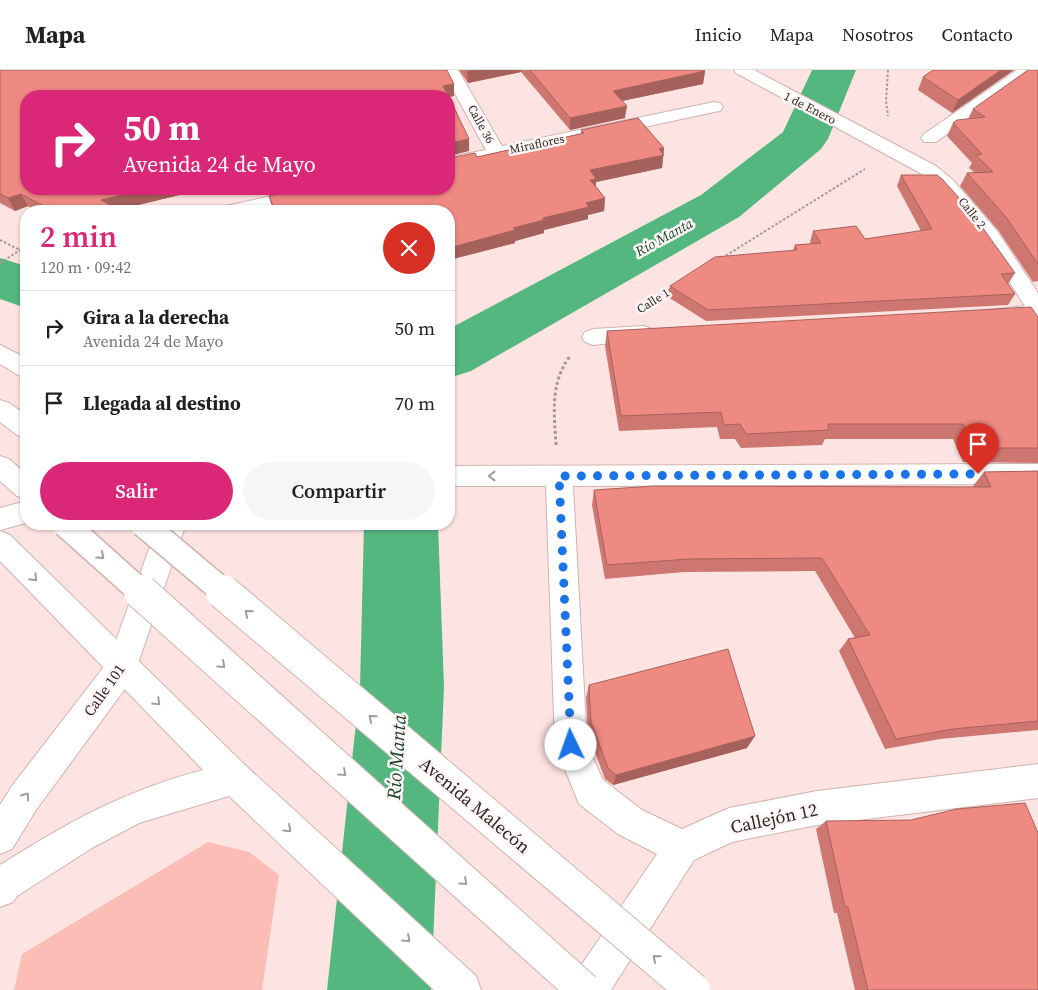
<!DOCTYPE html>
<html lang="es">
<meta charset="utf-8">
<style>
body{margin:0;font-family:"Source Serif 4",serif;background:#f6f6f6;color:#202124;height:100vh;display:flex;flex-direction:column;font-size:19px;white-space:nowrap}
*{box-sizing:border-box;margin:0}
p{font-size:16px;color:#757577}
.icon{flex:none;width:28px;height:28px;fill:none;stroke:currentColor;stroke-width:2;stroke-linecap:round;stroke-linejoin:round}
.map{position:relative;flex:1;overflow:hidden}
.details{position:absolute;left:20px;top:135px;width:435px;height:325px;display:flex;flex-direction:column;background:#fff;border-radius:20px;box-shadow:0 1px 4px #0004}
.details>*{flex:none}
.banner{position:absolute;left:20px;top:20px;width:435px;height:105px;border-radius:20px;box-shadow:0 1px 4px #0004;background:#db2777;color:#fff;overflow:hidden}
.pin{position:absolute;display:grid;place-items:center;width:42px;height:42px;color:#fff;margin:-51px -21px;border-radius:50% 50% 50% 0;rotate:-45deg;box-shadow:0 0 5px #0007}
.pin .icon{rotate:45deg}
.me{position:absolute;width:55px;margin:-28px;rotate:357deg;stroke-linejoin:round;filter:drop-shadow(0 0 4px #0008)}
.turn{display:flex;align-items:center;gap:18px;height:105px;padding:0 20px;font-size:22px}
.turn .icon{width:65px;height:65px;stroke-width:2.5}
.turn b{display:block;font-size:35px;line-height:42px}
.round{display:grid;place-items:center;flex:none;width:52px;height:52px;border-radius:26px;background:#f6f6f6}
.overview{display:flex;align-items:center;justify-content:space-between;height:85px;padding:0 20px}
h1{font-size:30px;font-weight:600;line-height:38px;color:#db2777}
.cta{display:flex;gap:10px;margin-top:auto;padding:10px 20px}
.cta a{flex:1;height:58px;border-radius:30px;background:#db2777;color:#fff;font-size:20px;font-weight:600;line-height:58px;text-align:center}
.cta a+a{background:#f6f6f6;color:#202124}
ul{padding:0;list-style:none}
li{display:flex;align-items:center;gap:15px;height:75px;padding:0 20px;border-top:1px solid #e0e0e0}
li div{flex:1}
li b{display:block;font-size:19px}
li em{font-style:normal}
header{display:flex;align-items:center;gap:30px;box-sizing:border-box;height:70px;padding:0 25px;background:#fff;border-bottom:1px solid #e0e0e0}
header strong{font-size:24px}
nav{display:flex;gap:28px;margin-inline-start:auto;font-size:18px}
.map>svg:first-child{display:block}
.green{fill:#fcbdb7}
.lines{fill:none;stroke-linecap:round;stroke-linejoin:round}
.river{fill:#54b780;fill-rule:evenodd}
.minor-casing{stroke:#d0b3b0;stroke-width:2}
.major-casing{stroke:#d0b3b0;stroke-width:2}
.path-far1{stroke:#a99594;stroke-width:2;stroke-dasharray:2.5 2;stroke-linecap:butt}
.path{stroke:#a99594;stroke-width:3;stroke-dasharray:3 2.5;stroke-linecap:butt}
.minor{fill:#fff;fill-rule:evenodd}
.major{fill:#fff;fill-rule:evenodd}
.major-bridge-far1-casing{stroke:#d0b3b0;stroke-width:28;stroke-linecap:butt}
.major-bridge-casing{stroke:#d0b3b0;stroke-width:36;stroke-linecap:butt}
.major-bridge-far1{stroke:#fff;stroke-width:25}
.major-bridge{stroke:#fff;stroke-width:34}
.wall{fill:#ce7771}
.shaded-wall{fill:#a7615c}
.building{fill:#ef8a83;stroke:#a7615c}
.oneway{stroke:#a29d9d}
.route{stroke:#1a73e8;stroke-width:9;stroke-dasharray:0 16.2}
.labels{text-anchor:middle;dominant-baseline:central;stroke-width:5;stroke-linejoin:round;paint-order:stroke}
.far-street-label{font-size:12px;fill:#312625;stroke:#fdf6f6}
.far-water-label{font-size:14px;font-style:italic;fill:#153f29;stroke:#fdf6f6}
.street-label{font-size:15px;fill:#312625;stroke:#fdf6f6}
.near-street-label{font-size:18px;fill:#312625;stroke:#fdf6f6}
.near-water-label{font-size:19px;font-style:italic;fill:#153f29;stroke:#fdf6f6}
</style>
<header>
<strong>Mapa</strong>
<nav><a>Inicio</a><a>Mapa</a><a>Nosotros</a><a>Contacto</a></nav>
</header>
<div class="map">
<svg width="1038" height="920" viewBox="0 0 1038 920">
<rect width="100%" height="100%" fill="#fde4e2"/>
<!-- green -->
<polygon class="green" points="208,772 249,782 279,805 262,920 14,920 22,884"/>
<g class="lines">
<!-- river -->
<g class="river">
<polygon points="812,0 856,0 828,69 821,79 739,147 471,301 449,308 449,259 701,125 783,62"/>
<polygon points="0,188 26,196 26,238 0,229"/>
<polygon points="364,454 438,454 444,617 431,920 327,920 360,617"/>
</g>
<!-- minor casing -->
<g class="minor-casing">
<g id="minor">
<polygon points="442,0 458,0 502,76 714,32 720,33 723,37 720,41 714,42 449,99 449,87 486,80"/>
<path d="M734,0H754L936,96L953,110L997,161L1038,223V250L997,252L989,250L986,245L989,240L1025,236C994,188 966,141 922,104L736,3Z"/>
<polygon points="1017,0 1036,0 936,72 924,72 921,68 924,64"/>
<polygon points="304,119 340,119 337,123 254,141 218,141 221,137"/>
<polygon points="644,256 652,259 655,264 652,269 593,275 585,272 582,267 585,262 593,259"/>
<polygon points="0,275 26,288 26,307 18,305 0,294"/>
<polygon points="1038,394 1038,414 573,416 587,675 603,710 642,740 682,759 729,738 817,721 1038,694 1038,728 817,755 732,772 694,790 611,920 573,920 580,897 657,784 618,764 579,734 555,675 546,416 449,416 449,396"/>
<polygon points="26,431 26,453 0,460 0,438"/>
<polygon points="158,454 186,454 133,608 36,740 12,779 0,784 0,735 12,716 109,590"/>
</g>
</g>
<!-- major casing -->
<g class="major-casing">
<g id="major">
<polygon points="0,330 9,333 26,345 26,367 17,365 0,352"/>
<polygon points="0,386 9,389 26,404 26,429 17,426 0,411"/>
<path d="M0,461L10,465L246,696L476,906L481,920H434L229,726L139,753L92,778L17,826L13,832L0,837V795C69,752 123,721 203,700L0,491Z"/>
</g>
</g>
<!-- path-far1 -->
<g class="path-far1">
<polyline points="888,0 886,31 888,46"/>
<polyline points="0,170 26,183"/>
<polyline points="722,188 865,99"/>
<polyline points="0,193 20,180"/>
<polyline points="661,225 672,218"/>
</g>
<!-- path -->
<g class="path">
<polyline points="645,235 663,223"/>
<path d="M556,375C554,343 550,313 570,286"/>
</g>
<!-- minor -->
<use href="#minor" class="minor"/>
<!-- major -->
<use href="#major" class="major"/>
<!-- major-bridge-far1 casing -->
<g class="major-bridge-far1-casing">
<g id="major-bridge-far1">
<polyline points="65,454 142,523"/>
<polyline points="143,454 225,523"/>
</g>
</g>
<!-- major-bridge casing -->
<g class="major-bridge-casing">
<g id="major-bridge">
<polyline points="141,522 584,920"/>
<polyline points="223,522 693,920"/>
</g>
</g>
<!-- major-bridge-far1 -->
<use href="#major-bridge-far1" class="major-bridge-far1"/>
<!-- major-bridge -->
<use href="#major-bridge" class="major-bridge"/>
</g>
<!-- wall -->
<g class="wall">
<polygon points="0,0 454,14 454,26 26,119 204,119 118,140 121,141 37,141 28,136 15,141 0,133"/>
<polygon points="459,0 703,0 705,1 703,14 622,31 625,48 570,60 521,2 468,13"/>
<polygon points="933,0 1014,0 952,43 918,20 923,7"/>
<polygon points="1038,0 1038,211 1033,212 998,160 960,116 967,103 974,102 969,98 972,93 947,66 953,53 968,49 973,39"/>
<polygon points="581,60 664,78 662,98 596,112 596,116 605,128 604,141 588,145 588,149 544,160 544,163 515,171 515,173 449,190 449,141 273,141 269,126 477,87 581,64"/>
<polygon points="901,105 1015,203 1008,214 1015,224 1008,235 706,251 668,227 670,216 793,180 795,175 811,174 810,172 813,161 865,169 921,161 897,116"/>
<polygon points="1038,247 1038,393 963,392 953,369 825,369 822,375 741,378 735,369 720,369 717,357 619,361 605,276 607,261"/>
<polygon points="1038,401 1038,660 940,669 885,679 839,581 848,569 855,568 815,501 684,502 605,509 592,435 594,420 974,417 973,416 984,402"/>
<polygon points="589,615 747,678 613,715 605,709 588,664 586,628"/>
<polygon points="826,751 1038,920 855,920 837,843 834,843 816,759"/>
</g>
<!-- shaded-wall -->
<g class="shaded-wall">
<polygon points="473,0 521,0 521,2 468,13 467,1"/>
<polygon points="1001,0 1014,0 952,43 958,30"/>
<polygon points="705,1 703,14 612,33 613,21"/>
<polygon points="454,14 454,26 449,27 449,26 444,26 443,16"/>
<polygon points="627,36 625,48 570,60 570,48"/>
<polygon points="469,69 469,81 449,86 449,73"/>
<polygon points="664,78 662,98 596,112 595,121 589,122 590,100"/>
<polygon points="148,119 204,119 113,141 101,130"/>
<polygon points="265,119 296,119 267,125"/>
<polygon points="21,124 28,136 15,141 8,128"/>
<polygon points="605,128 604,141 588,145 588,149 544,160 544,163 515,171 515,173 449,190 449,178 513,158 586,133"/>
<polygon points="755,666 747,678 613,715 616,705"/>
</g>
<!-- building -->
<g class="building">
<polygon points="0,0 447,0 454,14 443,16 448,26 26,26 26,119 148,119 101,130 121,141 53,141 21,124 8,128 0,124"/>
<polygon points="530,0 703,0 705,1 613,21 627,36 570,48"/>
<polygon points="933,0 1001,0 958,30 923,7"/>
<polygon points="1028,0 1038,0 1038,194 1006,147 967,103 993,102 976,85 982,84 953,53 957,50 985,47 973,39"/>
<polygon points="449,27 469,69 449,73"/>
<polygon points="638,48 664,78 659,79 664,85 590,100 596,109 590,110 605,128 586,133 589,137 543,148 544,150 513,158 515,160 449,178 449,141 275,141 269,126 304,119 449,119 449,88 475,83 477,87 584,63 581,60"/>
<polygon points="901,105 937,105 942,109 970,140 1015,203 1001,204 1015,224 708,240 670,216 715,187 797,180 795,175 821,173 813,161 856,156 865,169 932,159"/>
<polygon points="1031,237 1038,247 1038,378 974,378 963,354 828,354 829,360 746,364 740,354 724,355 721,342 621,346 607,261"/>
<polygon points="1038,401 1038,651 953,659 896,669 848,569 870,565 822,488 688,489 607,495 594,420 654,416 991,417 984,402"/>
<polygon points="728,579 755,666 616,705 608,698 591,652 589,615"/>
<polygon points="1025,733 1038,763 1038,920 868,920 848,837 845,837 826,751 911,750 957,739"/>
</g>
<!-- one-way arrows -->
<defs><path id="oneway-chevron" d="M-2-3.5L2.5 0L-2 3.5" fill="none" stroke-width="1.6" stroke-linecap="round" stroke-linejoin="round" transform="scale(1.25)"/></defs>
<g class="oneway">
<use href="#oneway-chevron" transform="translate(492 406) rotate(180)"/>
<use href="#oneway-chevron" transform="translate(101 486) rotate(42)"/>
<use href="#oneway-chevron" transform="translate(34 508) rotate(46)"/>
<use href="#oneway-chevron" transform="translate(248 543) rotate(-140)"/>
<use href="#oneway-chevron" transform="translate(222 595) rotate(42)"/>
<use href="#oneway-chevron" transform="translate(157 632) rotate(44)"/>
<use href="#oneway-chevron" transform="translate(372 648) rotate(-140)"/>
<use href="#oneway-chevron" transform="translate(343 703) rotate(42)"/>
<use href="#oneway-chevron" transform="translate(26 726) rotate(-54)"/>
<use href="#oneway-chevron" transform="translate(288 759) rotate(43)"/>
<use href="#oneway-chevron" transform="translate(464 812) rotate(42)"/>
<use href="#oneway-chevron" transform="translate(407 869) rotate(43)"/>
<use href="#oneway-chevron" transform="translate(656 888) rotate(-140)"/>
</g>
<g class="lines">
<!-- route -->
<polyline class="route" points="571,675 559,406 978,404"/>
</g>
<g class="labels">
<!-- far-street labels -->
<g class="far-street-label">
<text transform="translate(810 38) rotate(27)">1 de Enero</text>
<text transform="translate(481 54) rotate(61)">Calle 36</text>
<text transform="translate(537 74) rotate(-12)">Miraflores</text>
<text transform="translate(972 143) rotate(52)">Calle 2</text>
<text transform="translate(653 231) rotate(-32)">Calle 1</text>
</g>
<!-- far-water labels -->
<g class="far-water-label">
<text transform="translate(664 167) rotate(-29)">Río Manta</text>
</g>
<!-- street labels -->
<g class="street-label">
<text transform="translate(104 620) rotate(-55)">Calle 101</text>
</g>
<!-- near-street labels -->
<g class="near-street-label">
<text transform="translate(475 735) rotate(40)">Avenida Malecón</text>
<text transform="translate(774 748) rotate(-12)">Callejón 12</text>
</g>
<!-- near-water labels -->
<g class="near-water-label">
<text transform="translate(396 687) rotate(-86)">Río Manta</text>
</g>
</g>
</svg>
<div class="pin" style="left:978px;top:404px;background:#d93025"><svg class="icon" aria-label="arrive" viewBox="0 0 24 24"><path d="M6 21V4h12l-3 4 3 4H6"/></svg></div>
<svg class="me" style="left:571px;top:675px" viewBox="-20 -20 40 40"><circle r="19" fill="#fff"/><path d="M0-13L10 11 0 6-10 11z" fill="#1a73e8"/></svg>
<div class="banner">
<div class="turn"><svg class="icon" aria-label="right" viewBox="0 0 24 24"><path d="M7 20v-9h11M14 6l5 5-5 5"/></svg><div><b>50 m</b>Avenida 24 de Mayo</div></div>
</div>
<section class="details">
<div class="overview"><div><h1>2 min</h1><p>120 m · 09:42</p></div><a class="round" style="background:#d93025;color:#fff"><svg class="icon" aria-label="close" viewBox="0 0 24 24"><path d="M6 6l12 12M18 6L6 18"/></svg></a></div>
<ul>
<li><svg class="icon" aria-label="right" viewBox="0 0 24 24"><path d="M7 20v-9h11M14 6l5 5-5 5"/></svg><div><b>Gira a la derecha</b><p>Avenida 24 de Mayo</p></div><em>50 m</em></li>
<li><svg class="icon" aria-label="arrive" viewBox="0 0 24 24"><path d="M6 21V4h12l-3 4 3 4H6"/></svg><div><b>Llegada al destino</b></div><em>70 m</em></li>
</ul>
<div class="cta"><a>Salir</a><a>Compartir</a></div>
</section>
</div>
